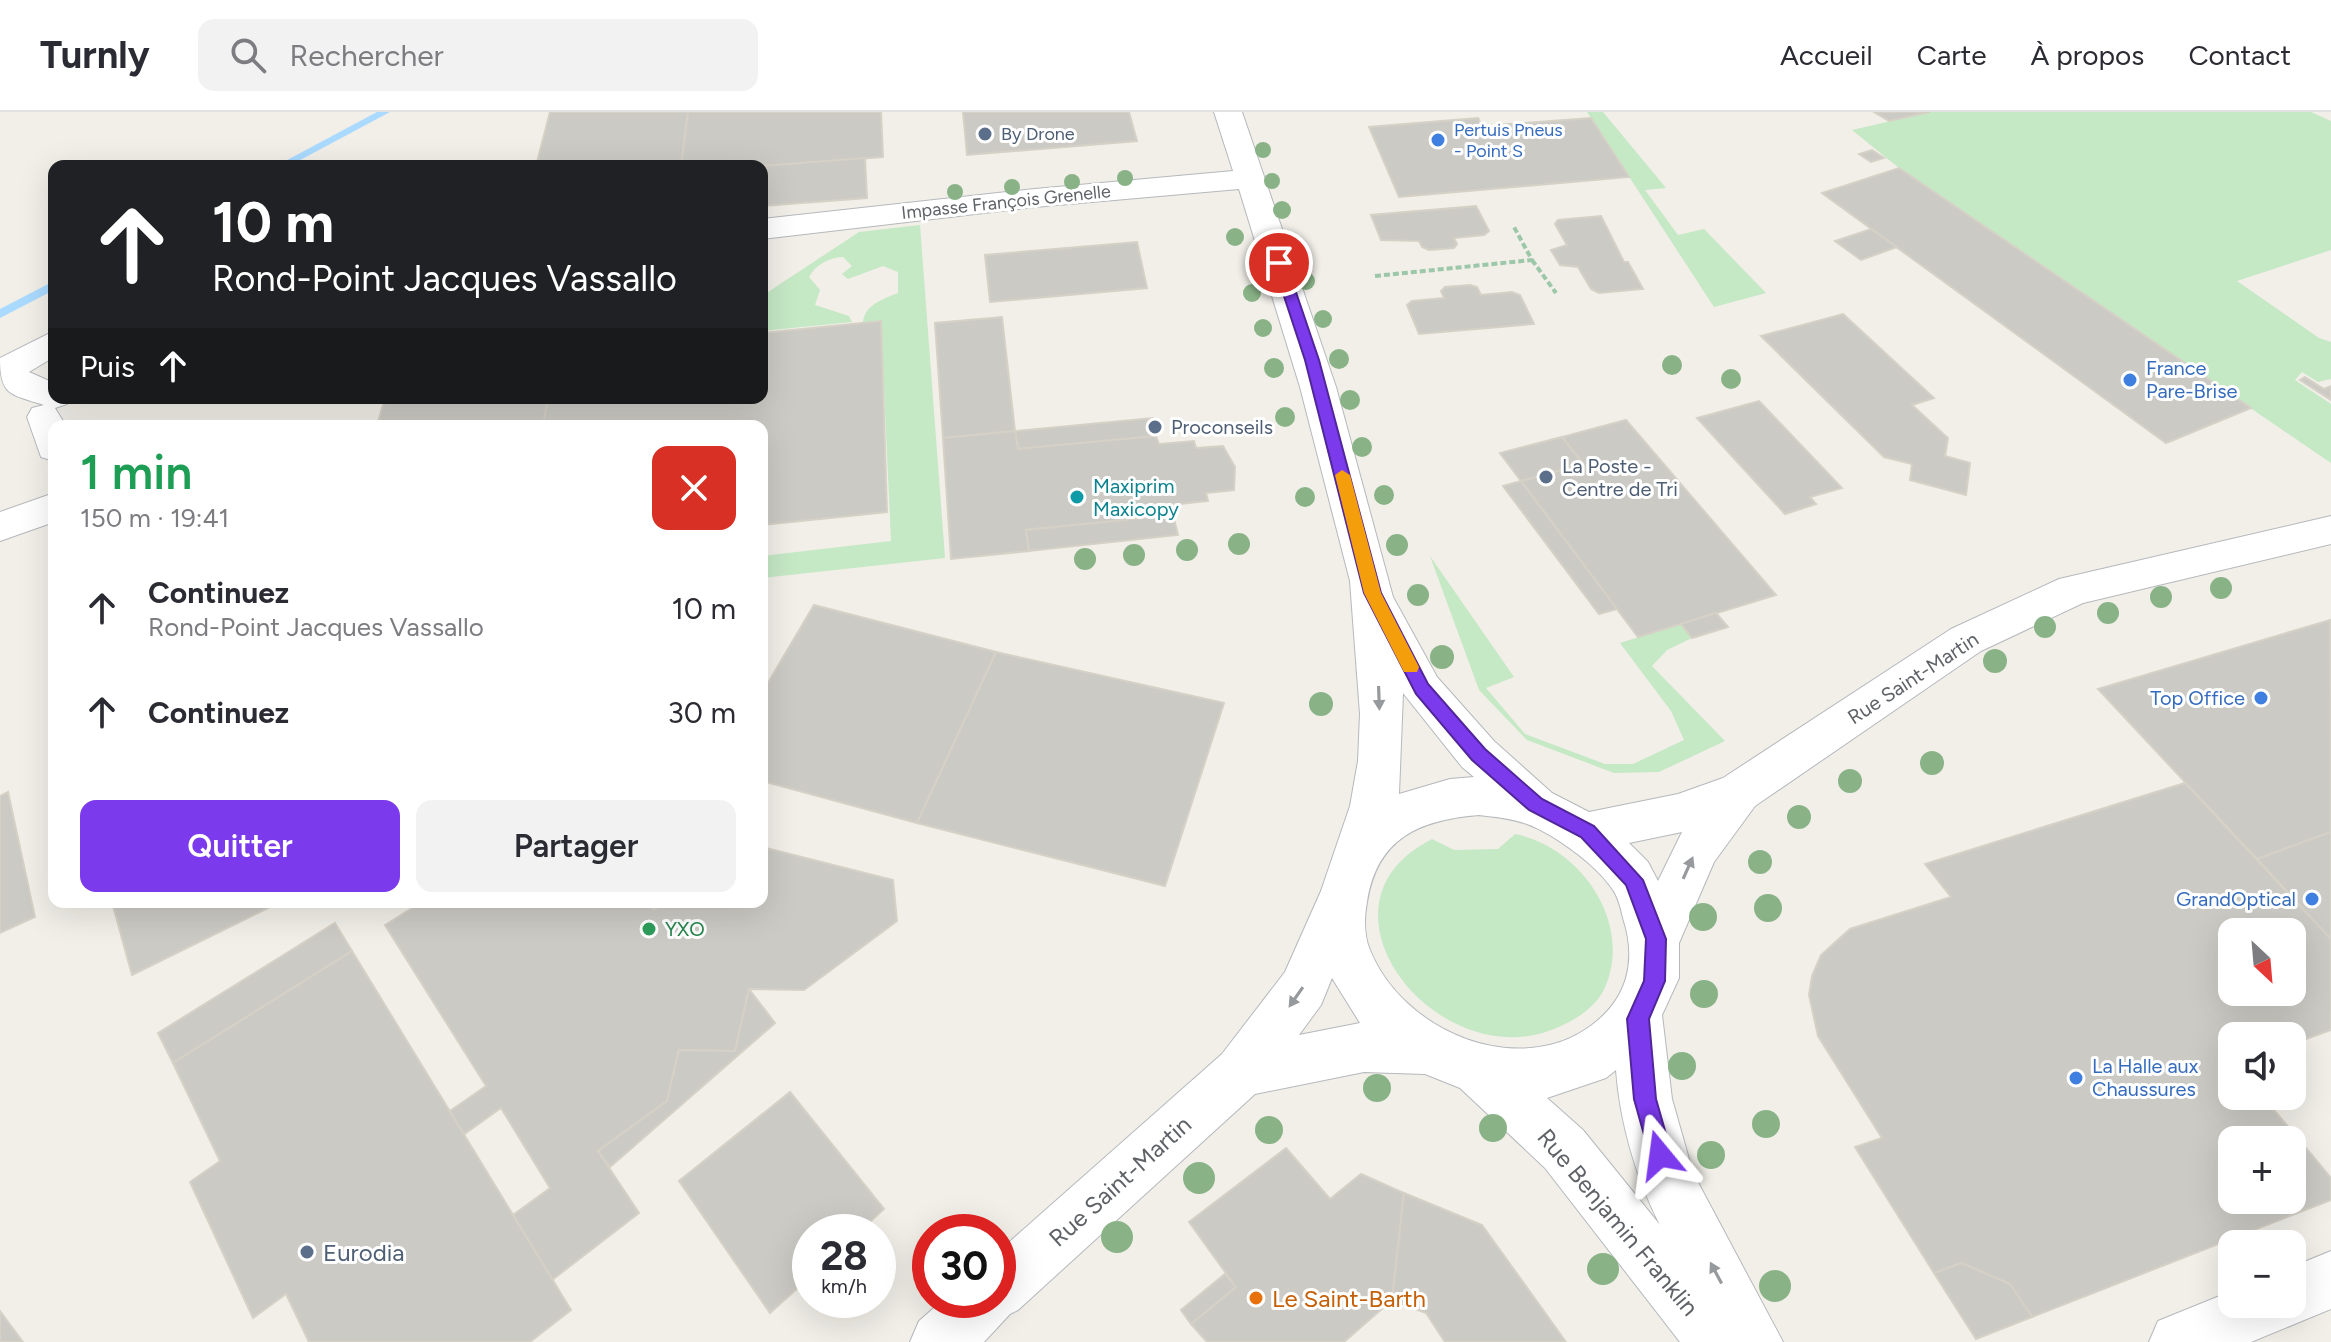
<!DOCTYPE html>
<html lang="fr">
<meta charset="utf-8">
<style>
body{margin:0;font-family:Figtree,sans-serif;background:#f2f2f3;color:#2b2b33;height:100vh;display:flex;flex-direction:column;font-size:30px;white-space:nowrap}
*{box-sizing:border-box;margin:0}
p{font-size:26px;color:#7c7c81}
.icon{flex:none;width:44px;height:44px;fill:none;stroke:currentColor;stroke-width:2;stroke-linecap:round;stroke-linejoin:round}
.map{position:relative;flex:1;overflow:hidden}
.panel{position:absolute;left:48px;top:308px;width:720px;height:488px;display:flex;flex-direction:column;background:#fff;border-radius:16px;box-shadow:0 8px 32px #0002}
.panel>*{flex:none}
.top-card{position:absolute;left:48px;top:48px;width:720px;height:244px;border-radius:16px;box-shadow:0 8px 32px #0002;background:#202124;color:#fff;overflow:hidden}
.needle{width:52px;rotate:154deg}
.fabs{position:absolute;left:2218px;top:806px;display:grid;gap:16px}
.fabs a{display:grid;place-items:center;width:88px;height:88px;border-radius:16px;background:#fff;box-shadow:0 8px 32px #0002;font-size:40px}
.speed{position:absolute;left:792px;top:1102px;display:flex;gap:16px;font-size:40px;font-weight:700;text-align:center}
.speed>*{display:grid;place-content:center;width:104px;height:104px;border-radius:50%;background:#fff;box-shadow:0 8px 32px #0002;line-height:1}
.speed small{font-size:20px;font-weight:400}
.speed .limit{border:12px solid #d22;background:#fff;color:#111}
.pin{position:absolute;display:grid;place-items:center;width:68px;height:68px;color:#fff;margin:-34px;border:4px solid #fff;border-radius:50%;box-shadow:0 2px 8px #0007}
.me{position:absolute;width:88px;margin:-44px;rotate:344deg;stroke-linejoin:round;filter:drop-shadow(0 0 6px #0008)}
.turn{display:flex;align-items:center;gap:28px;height:168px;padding:0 32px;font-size:36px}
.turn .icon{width:104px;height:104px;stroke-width:2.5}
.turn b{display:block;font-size:56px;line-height:68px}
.then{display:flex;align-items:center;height:76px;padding:0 32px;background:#0003;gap:16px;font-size:30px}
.round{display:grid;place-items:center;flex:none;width:84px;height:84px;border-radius:16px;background:#f2f2f3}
.overview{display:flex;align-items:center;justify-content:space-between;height:136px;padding:0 32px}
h1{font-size:48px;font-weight:600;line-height:60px;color:#1e9e55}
.action{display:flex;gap:16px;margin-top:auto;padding:16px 32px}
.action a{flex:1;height:92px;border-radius:16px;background:#7c3aed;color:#fff;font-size:32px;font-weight:600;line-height:92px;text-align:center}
.action a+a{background:#f2f2f3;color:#2b2b33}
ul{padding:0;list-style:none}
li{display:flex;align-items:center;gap:24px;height:104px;padding:0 32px}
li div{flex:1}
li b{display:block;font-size:30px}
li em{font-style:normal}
header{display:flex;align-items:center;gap:48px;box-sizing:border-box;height:112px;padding:0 40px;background:#fff;border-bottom:2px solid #e1e1e2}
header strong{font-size:38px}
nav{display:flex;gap:44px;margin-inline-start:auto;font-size:28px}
.search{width:560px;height:72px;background:#f2f2f3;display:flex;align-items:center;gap:20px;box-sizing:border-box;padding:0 28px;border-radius:16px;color:#7c7c81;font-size:30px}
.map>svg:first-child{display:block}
.green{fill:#c5e8c5}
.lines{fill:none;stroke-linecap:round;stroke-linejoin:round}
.stream{fill:#aadaff;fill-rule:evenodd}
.building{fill:#cccac5;stroke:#d6d1c6;stroke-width:2;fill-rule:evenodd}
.minor-casing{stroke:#b5b8bc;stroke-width:2}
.path{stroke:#9cc7a9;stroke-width:4;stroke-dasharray:6 3;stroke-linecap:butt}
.minor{fill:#fff;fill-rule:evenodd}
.tree{fill:#89b387}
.oneway{fill:#979a9d}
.route{fill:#7c3aed;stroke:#51269a;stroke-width:2}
.slow{fill:#f59e0b}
.service-dot{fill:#5c6f8a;stroke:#fff;stroke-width:3}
.shop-dot{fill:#3f7fe0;stroke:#fff;stroke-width:3}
.culture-dot{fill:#0f9aa8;stroke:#fff;stroke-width:3}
.leisure-dot{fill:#2e9e5b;stroke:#fff;stroke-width:3}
.food-dot{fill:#e8710a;stroke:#fff;stroke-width:3}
.labels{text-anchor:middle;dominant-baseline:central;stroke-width:6;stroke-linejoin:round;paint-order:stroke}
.far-shop-label{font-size:18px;fill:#366cbe;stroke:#fff;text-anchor:start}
.far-service-label{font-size:18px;fill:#4e5e75;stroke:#fff;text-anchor:start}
.far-street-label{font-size:18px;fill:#5f6368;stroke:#fff}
.shop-label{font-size:20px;fill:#366cbe;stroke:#fff;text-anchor:start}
.service-label{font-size:20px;fill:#4e5e75;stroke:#fff;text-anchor:start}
.culture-label{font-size:20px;fill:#0d838f;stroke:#fff;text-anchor:start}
.street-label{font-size:20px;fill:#5f6368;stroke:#fff}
.leisure-label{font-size:20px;fill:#27864d;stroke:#fff;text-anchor:start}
.near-street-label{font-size:24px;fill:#5f6368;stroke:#fff}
.near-service-label{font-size:24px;fill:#4e5e75;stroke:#fff;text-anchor:start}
.near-food-label{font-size:24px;fill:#c56008;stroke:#fff;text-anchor:start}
</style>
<header>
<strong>Turnly</strong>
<div class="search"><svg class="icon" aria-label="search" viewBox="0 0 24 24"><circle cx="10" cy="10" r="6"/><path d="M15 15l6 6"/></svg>Rechercher</div>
<nav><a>Accueil</a><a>Carte</a><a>À propos</a><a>Contact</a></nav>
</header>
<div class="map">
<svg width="2331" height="1230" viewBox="0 0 2331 1230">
<rect width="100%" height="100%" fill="#f1efe8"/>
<!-- green -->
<g class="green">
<polygon points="1587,0 1603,0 1666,76 1645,78 1678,123 1704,117 1766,181 1714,195"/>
<polygon points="1930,0 2311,0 2331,9 2331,138 2237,169 2319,226 2331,230 2331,267 2318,270 2302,260 2295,268 2331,292 2331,351 1899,56 1852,18"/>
<path d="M920,113L945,446L762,466V444L891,429L881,210L863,211C864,193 883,187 898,181V160L883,154L848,167L842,162L852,154L843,145C830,145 815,153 809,165L820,178L815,193L849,204L852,210L762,219V184L859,120Z"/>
<polygon points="1430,444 1514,565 1486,576 1525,622 1605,652 1633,652 1684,628 1671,599 1620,531 1681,512 1692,526 1667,538 1652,554 1725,629 1659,660 1614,661 1527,628 1479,578"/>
<path d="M1515,722C1580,735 1632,809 1606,873C1599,892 1580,905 1563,913C1444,973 1297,795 1432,727L1454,738L1498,737Z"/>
</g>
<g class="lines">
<!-- stream -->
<g class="stream">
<polygon points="377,0 390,0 289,54 276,54"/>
<polygon points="54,169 54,178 0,206 0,197"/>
</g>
</g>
<!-- building -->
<g class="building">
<polygon points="550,0 688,0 681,54 536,54"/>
<polygon points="688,0 881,0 883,45 762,54 681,54"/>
<polygon points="963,0 1129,0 1137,29 967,43"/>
<polygon points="1874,0 1930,0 1889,9"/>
<polygon points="1478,6 1482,14 1591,6 1629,65 1399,85 1369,15"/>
<polygon points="1872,38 1884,46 1871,50 1859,42"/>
<polygon points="865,46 867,86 762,94 762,54"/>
<polygon points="1899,56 2251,296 2166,331 1822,81"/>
<polygon points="1476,94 1489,119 1484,123 1454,126 1457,132 1454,136 1429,138 1422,135 1419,129 1381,128 1371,103"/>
<polygon points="1601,104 1624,150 1628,150 1643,177 1599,181 1591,177 1578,155 1560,153 1551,138 1567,133 1555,112 1558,108"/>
<polygon points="1871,117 1897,135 1861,148 1835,129"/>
<polygon points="1137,130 1147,176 990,190 985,143"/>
<polygon points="1470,173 1477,175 1481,183 1512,180 1520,183 1534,212 1419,222 1407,193 1412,189 1444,186 1441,179 1445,175"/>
<polygon points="1843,202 1934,286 1912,293 1948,326 1945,344 1970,351 1966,383 1910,368 1912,352 1884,345 1761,224"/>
<polygon points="1002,205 1015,319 943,326 935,211"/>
<polygon points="881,209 887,400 762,413 762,314 542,314 548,286 762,286 762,221"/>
<polygon points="2305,265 2324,277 2331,274 2331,288 2300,268"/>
<polygon points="385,286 548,286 543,314 377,314"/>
<polygon points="1759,289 1842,376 1810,385 1816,392 1785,402 1697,306"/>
<polygon points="1153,306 1156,324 1018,337 1015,319"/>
<polygon points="1626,308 1776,483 1638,525 1521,369 1583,352 1562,325"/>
<polygon points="1015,319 1018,337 1156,324 1159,332 1194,329 1196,336 1223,334 1235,355 1234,378 1206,381 1208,389 1171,393 1173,403 1026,418 1029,439 951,447 943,326"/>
<polygon points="1562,325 1583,352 1521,369 1500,341"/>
<polygon points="1521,369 1617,497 1599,502 1503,374"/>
<polygon points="1173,403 1178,423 1029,439 1026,418"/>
<polygon points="814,493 996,540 917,711 762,669 762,581"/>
<polygon points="1716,501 1728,515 1692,526 1681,512"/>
<polygon points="2330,508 2331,720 2257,747 2098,577"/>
<polygon points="996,540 1224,591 1165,774 917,711"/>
<path d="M2185,671L2331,827V918L2292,932V924H2232V984H2262L2296,1024L2287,1028H2232V1088H2284L2295,1102L2032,1205L2010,1172L1961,1151L1934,1161L1855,1035L1882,1026L1818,924L1809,883L1812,864L1821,843L1850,817L1951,785L1925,752ZM2232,820H2292V880H2232Z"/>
<polygon points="8,680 35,805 0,821 0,684"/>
<polygon points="2331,720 2331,827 2257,747"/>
<polygon points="762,735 893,768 897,809 804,878 749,877 735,939 679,938 667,989 598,1039 639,1101 552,1168 513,1103 550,1076 501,996 463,1023 450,999 486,974 385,813 422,790 648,790 654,798 665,790 762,790"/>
<polygon points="112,790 280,790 132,863"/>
<polygon points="335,811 352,839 173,951 158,921"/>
<polygon points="352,839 571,1198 530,1230 309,1230 286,1182 253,1206 190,1070 220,1049 173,951"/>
<polygon points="749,877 775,911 610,1055 598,1039 667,989 679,938 735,939"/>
<polygon points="790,980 884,1097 859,1120 810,1120 810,1165 770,1201 679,1069"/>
<polygon points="2296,1024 2331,1066 2331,1088 2295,1102 2284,1088 2292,1088 2292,1028 2287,1028"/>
<polygon points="1286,1036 1330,1087 1361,1062 1404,1081 1392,1188 1344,1230 1207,1230 1191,1212 1236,1175 1189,1110"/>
<polygon points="1404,1081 1482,1113 1566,1230 1445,1230 1426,1201 1392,1188"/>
<polygon points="1961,1151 2010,1172 2032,1205 1976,1227 1934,1161"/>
<polygon points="1225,1162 1236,1175 1191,1212 1181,1198"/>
<polygon points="0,1199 23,1230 0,1230"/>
</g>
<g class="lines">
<!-- minor casing -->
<g class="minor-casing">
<g id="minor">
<path d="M1214,0H1242L1336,275L1393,485L1437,565L1494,629L1552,681L1589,700L1678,682L1723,666L1951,517L2059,467L2331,404V432L2083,491L1981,539L1755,694L1714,750L1679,831V866L1662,903L1672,987L1693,1061L1783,1230H1680L1545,1056L1460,976L1425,962L1364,960L1255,982L1018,1198L1010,1202L984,1230H910L919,1209L943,1188H998V1140L1222,942L1285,860L1321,779L1350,694L1358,649L1360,602L1350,469L1300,275L1239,77L1035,95L762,127V107L1035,77L1233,59ZM1403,581L1462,655L1474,665L1450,667L1399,682ZM1479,703C1495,705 1511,706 1527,712C1554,722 1597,753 1613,778C1618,785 1621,797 1623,806C1637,848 1628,886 1592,913C1519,968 1403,920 1370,838C1364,824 1364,806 1367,790C1377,726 1419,708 1479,703ZM1682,720L1658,769L1648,750L1629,731ZM1332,866L1360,911L1299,923L1321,893ZM1616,958C1620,1011 1636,1066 1660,1113L1583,1018L1547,986L1606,966Z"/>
<path d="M54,219V245L29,260L54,271V286H71L67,292L55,296L66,314H54V349L41,345L27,305L32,296L44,293C10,282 0,284 0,246Z"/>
<polygon points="54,381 54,410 0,429 0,400"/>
<polygon points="2331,1139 2331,1197 2251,1230 2149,1230 2158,1209 2232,1179 2232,1192 2292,1192 2292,1155"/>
</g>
</g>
<!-- path -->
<g class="path">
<polyline points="1532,148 1556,181"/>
<polyline points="1375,164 1532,148 1514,115"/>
</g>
<!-- minor -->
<use href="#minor" class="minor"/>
</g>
<!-- trees -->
<g class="tree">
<circle cx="1263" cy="38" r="8"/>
<circle cx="1125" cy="66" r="8"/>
<circle cx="1272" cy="69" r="8"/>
<circle cx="1072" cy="70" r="8"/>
<circle cx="1012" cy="75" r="8"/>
<circle cx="955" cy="80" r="8"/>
<circle cx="1282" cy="98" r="9"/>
<circle cx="1235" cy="125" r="9"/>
<circle cx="1297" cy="136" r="9"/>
<circle cx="1306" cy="169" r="9"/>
<circle cx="1252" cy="181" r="9"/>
<circle cx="1323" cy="207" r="9"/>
<circle cx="1263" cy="216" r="9"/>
<circle cx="1339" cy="247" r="10"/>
<circle cx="1672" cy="253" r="10"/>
<circle cx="1274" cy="256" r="10"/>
<circle cx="1731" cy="267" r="10"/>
<circle cx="1350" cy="288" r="10"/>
<circle cx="1285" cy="305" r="10"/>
<circle cx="1362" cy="335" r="10"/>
<circle cx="1384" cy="383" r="10"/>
<circle cx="1305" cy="385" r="10"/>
<circle cx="1239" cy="432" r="11"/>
<circle cx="1397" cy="433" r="11"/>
<circle cx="1187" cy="438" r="11"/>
<circle cx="1134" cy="443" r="11"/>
<circle cx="1085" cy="447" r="11"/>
<circle cx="2221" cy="476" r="11"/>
<circle cx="1418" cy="483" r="11"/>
<circle cx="2161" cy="485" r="11"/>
<circle cx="2108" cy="501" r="11"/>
<circle cx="2045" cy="515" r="11"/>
<circle cx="1442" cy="545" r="12"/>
<circle cx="1995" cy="549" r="12"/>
<circle cx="1321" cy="592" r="12"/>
<circle cx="1932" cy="651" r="12"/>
<circle cx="1850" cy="669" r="12"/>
<circle cx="1799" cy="705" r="12"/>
<circle cx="1760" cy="750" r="12"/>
<circle cx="1768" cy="796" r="14"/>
<circle cx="1703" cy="805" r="14"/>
<circle cx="1704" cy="882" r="14"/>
<circle cx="1682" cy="954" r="14"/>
<circle cx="1377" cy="976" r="14"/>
<circle cx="1766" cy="1012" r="14"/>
<circle cx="1493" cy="1016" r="14"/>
<circle cx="1269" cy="1018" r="14"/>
<circle cx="1711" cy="1043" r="14"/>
<circle cx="1199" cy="1066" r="16"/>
<circle cx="1117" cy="1125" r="16"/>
<circle cx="1603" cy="1157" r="16"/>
<circle cx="1775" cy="1174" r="16"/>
</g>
<!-- one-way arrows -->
<defs><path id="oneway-solid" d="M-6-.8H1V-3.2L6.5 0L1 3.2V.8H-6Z" transform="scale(2)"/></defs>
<g class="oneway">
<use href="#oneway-solid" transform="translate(1379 586) rotate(88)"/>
<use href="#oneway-solid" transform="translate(1688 756) rotate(-66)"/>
<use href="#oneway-solid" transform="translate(1296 885) rotate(125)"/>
<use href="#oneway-solid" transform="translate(1716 1161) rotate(-118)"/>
</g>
<!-- route -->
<polygon class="route" points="1279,147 1286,151 1319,248 1381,481 1428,572 1485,637 1542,687 1594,714 1643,768 1666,827 1665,869 1649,907 1656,987 1672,1043 1668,1051 1660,1054 1652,1051 1634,987 1627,907 1644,869 1646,827 1626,773 1581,725 1529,698 1472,648 1416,582 1364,481 1305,248 1273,151"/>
<!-- slow -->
<polygon class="slow" points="1342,358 1350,363 1381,481 1419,555 1417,560 1404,560 1364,481 1335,363"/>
<!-- markers -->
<g class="service-dot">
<circle cx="985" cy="22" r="8"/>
<circle cx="1155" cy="315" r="8"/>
<circle cx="1546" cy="365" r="8"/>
<circle cx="307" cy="1140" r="8"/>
</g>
<g class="shop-dot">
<circle cx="1438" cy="28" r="8"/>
<circle cx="2130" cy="268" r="8"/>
<circle cx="2261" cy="586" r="8"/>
<circle cx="2312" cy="787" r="8"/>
<circle cx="2076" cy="966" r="8"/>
</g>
<circle class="culture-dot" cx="1077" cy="385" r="8"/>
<circle class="leisure-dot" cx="649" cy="817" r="8"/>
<circle class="food-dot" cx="1256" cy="1186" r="8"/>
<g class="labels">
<!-- far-shop labels -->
<g class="far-shop-label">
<text x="1454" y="18">Pertuis Pneus<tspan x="1454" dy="21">- Point S</tspan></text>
</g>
<!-- far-service labels -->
<g class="far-service-label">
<text x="1001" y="22">By Drone</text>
</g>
<!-- far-street labels -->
<g class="far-street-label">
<text transform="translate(1006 90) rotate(-6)">Impasse François Grenelle</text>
</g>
<!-- shop labels -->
<g class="shop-label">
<text x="2146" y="256">France<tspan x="2146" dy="23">Pare-Brise</tspan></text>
<text x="2245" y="586" text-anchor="end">Top Office</text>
<text x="2296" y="787" text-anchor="end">GrandOptical</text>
<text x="2092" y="954">La Halle aux<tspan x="2092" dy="23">Chaussures</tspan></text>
</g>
<!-- service labels -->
<g class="service-label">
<text x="1171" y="315">Proconseils</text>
<text x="1562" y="354">La Poste -<tspan x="1562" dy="23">Centre de Tri</tspan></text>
</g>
<!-- culture labels -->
<g class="culture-label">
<text x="1093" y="374">Maxiprim<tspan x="1093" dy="23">Maxicopy</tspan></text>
</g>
<!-- street labels -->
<g class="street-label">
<text transform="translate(1913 566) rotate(-33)">Rue Saint-Martin</text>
</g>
<!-- leisure labels -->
<g class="leisure-label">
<text x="665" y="817">YXO</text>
</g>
<!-- near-street labels -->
<g class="near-street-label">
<text transform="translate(1120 1069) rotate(-42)">Rue Saint-Martin</text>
<text transform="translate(1618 1110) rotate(50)">Rue Benjamin Franklin</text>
</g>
<!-- near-service labels -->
<g class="near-service-label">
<text x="323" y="1140">Eurodia</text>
</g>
<!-- near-food labels -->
<g class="near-food-label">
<text x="1272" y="1186">Le Saint-Barth</text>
</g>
</g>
</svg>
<div class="fabs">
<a><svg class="needle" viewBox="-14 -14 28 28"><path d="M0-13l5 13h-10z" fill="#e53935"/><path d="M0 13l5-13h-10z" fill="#7c7c81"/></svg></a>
<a><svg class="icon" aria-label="sound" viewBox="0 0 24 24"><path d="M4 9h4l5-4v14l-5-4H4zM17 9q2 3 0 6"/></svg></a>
<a>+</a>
<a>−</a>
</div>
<div class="speed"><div>28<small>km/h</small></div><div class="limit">30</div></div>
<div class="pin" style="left:1279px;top:151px;background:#d93025"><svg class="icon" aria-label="arrive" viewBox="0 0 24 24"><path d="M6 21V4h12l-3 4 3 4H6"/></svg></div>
<svg class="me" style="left:1660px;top:1043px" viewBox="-20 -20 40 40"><path d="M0-17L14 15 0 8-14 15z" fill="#7c3aed" stroke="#fff" stroke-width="4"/></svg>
<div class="top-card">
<div class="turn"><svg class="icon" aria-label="ahead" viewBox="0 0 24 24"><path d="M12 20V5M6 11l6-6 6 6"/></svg><div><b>10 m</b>Rond-Point Jacques Vassallo</div></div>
<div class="then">Puis<svg class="icon" aria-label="ahead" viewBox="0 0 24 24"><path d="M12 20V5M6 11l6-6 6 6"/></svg></div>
</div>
<section class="panel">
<div class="overview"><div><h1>1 min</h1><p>150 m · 19:41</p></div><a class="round" style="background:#d93025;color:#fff"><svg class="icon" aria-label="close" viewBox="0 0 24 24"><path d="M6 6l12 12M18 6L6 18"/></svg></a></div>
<ul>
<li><svg class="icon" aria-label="ahead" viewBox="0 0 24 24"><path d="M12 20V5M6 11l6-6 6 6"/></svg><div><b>Continuez</b><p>Rond-Point Jacques Vassallo</p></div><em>10 m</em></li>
<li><svg class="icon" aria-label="ahead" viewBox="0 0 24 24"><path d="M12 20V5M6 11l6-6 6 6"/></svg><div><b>Continuez</b></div><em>30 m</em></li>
</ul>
<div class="action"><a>Quitter</a><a>Partager</a></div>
</section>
</div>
